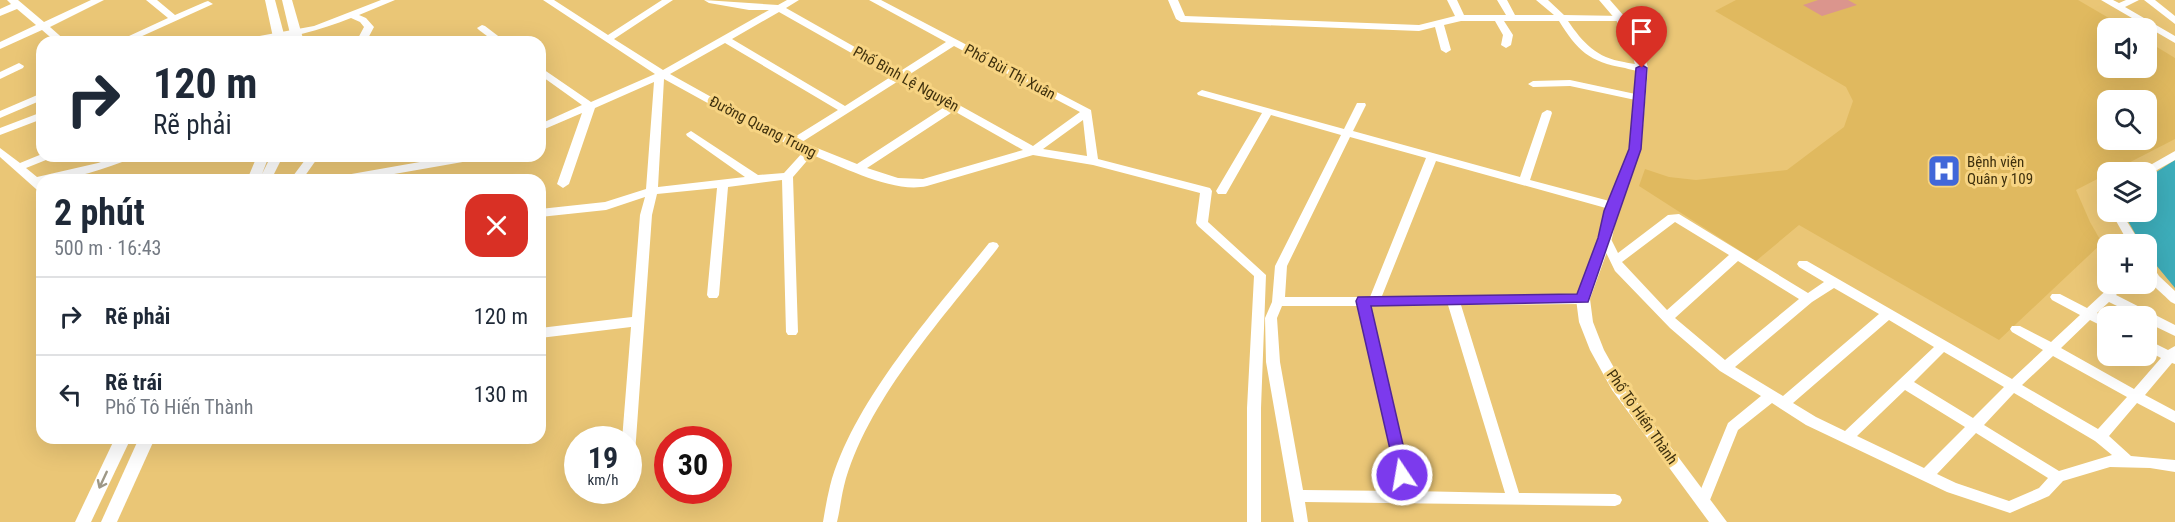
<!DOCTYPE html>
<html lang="vi">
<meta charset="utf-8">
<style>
body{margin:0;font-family:"Roboto Condensed",sans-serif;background:#f6f6f7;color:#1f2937;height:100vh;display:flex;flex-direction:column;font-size:22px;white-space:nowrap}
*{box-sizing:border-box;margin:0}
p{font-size:20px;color:#747a83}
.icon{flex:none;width:33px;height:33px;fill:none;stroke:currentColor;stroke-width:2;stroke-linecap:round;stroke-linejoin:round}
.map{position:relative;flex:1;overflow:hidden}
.drawer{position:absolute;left:36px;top:174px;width:510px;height:270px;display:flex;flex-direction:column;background:#fff;border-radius:18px;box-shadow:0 6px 24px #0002}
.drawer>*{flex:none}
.top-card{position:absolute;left:36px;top:36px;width:510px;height:126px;border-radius:18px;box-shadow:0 6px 24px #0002;background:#fff;color:#1f2937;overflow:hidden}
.buttons{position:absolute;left:2097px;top:18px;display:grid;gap:12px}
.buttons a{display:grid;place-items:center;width:60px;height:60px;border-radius:12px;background:#fff;box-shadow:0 6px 24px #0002;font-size:30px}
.speed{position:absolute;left:564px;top:426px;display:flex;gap:12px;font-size:30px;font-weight:700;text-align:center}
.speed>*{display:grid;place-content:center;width:78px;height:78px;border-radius:50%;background:#fff;box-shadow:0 6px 24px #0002;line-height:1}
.speed small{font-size:15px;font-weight:400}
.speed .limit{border:9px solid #d22;background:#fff;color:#111}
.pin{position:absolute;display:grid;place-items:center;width:51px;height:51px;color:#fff;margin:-62px -26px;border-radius:50% 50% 50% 0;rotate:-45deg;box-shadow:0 0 6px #0007}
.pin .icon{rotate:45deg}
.me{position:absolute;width:66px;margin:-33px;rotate:348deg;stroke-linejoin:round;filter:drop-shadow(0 0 4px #0008)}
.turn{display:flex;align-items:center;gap:21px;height:126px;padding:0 18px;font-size:27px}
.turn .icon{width:78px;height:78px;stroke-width:2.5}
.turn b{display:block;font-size:42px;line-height:51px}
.round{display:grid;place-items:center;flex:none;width:63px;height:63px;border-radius:18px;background:#f6f6f7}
.summary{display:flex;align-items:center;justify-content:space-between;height:102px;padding:0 18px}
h1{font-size:36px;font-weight:700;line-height:45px}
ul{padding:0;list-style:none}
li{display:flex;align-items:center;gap:18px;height:78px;padding:0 18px;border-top:2px solid #e0e1e3}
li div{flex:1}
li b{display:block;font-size:22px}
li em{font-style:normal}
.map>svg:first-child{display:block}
.built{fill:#e0b95f;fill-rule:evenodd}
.green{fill:#db958d}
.water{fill:#3dadba}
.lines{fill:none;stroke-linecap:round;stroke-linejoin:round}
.minor{fill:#fff;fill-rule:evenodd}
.tertiary{fill:#fff;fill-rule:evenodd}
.oneway{stroke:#9e9886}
.route{fill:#7c3aed;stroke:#51269a;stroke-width:1.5}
.labels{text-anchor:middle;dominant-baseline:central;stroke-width:6;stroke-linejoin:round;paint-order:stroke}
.street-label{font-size:15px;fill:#3e300d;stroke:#f7d483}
.poi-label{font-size:15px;fill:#3e300d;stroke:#f7d483;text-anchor:start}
</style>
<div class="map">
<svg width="2175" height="522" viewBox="0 0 2175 522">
<rect width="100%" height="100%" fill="#eac676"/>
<!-- built -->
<path class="built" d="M1736,0H2078L2126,28H2108V68H2146L2147,41L2175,58V139L2076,190L2090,222L2102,243L1999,340L1799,225L1756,261L1639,186L1645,169L1669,177L1696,180L1787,170L1844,127L1853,101L1846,87L1715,11ZM2108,100H2146V140H2108Z"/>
<!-- green -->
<polygon class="green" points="1818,0 1848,0 1857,5 1822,16 1803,5"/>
<!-- water -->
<polygon class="water" points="2175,160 2175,288 2147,254 2146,244 2141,244 2123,212 2146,212 2147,178"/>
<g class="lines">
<!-- minor -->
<g class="minor">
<polygon points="7,0 18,0 44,22 91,0 104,0 50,27 67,42 56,42 42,30 0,49 0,42 36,25 17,9 0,16 0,9 11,4"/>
<polygon points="146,0 157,0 175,15 205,2 208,1 213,4 129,42 116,42 168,18"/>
<path d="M381,0H395L359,15L366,18L374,27L366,42H356L364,27L360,22L351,18C315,32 277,42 238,42L243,39L314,26Z"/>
<path d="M543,0H554L608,35L662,0H673L614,39L663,70L769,10H749L709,3L704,0L778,5L787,0H799L786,8L899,72L946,42L869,0H881L1091,110L1098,159L1210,188L1212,191L1208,222L1266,275L1261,408V522H1247V408L1254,276L1198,226L1196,223L1200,193L1093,165L1033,155L927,186C894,194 844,167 812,155L793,177L798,332L796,335H788L786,332L782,180L728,187L719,295L717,298H709L707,295L717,188L657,194L652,215L635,454L633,458L628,460V440H622L631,327L540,338V328L632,317L640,215L645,197L606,210L540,217V209L605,202L646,189L654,82L595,108L569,184L563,188L557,184L582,113L540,131V124L582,105L540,75V67L591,102L655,74ZM779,12L892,76L845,106L732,39ZM725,43L838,110L793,138L740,113L670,74ZM954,46L1080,112L1033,146L907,76ZM664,79L733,117L787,144L788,146L804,151L784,173L758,175L691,131L686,134L687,136L745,177L658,187ZM900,80L946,106L857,164L802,142ZM954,111L1023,150L923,179L898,178L867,168ZM1083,120L1087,156L1043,149Z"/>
<path d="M1168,0H1178L1185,16L1419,25L1455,16L1447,0H1457L1464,15H1506L1497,0H1507L1515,15H1554L1536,0H1548L1564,15L1623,16V20L1620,21H1568C1583,43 1597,58 1624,62C1632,64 1641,64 1647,68C1641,73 1632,70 1625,68C1589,62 1577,50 1559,21H1504L1513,35L1511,45L1506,48L1501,45L1503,35L1495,21H1461L1444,25L1451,50L1446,53L1441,50L1435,27L1419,31L1181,22L1176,19Z"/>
<polygon points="2101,0 2113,0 2119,3 2126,0 2139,0 2125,7 2175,36 2175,43"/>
<polygon points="2144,0 2155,0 2175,16 2175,24"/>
<polygon points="482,25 485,26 506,42 495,42 479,30 477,28"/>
<polygon points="19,63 24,66 23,68 0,79 0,72"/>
<polygon points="1570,80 1640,95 1645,98 1640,101 1570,86 1533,87 1528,84 1533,81"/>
<path d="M1202,90L1344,129L1357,103H1365L1366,105L1353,131L1520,177L1542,113L1547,110L1551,111L1552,113L1530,180L1617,203L1619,206L1617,209L1613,210L1436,161L1382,296H1587L1589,299L1587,302L1583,304L1461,305L1519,493L1615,494L1620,496L1622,500L1620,504L1615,506L1305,502L1308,522H1294L1266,362L1265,318L1272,302L1275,266L1341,135L1271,115L1226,194H1218L1216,191L1262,113L1198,95L1197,93ZM1350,137L1426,158L1370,297H1285L1287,266ZM1448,305L1505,493L1413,491L1370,306ZM1282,306H1358L1399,491L1303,490L1280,362L1277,318Z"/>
<polygon points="42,93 42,100 0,118 0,111"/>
<polygon points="42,112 42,119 0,135 0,128"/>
<path d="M0,148L20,163L42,154V156H52L51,158L26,168L37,177L98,163L118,156H134L133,158C104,169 73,180 42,180V189H36L0,157Z"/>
<polygon points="2175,151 2175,160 2148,175 2146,172 2138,172"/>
<polygon points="308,156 319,156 302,180 290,180"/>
<polygon points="454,156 479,156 474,160 360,180 334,180 340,176"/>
<polygon points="2111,212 2121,212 2141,244 2129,244"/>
<path d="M1679,214L1808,293L1824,282L1799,267L1797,264L1799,261H1807L2012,379L2043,350L2012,332L2010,329L2012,326H2020L2051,342L2080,315L2052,300L2050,297L2052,294H2060L2087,308L2113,284H2126L2116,295L2175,325V336L2146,322V316H2137L2109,302L2097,313L2108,318V329L2090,320L2061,348L2134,389L2161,358L2146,350V339L2168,350L2175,346V364L2172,363L2145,395L2175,411V423L2137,403L2109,436L2131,456L2175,460V472L2150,468L2110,467L2063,481L2049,496L2010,513L1947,492L1806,425L1772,403L1738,430L1708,505L1703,507L1698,505L1696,501L1728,423L1761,396L1720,371L1670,328L1615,271L1599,238L1605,234L1609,235L1618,253L1668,215ZM1675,222L1729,255L1667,310L1622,262ZM1738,261L1799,299L1725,360L1675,318ZM1834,288L1879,314L1783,396L1735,367L1812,302ZM1889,320L1934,347L1845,431L1816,417L1793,403ZM1944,352L2004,387L1973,418L1914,382ZM2053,356L2127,397L2098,429L2022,385ZM1905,390L1965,427L1924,468L1857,436ZM2014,393L2095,441L2112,455L2059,471L1984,425ZM1976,433L2048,478L2039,488L2009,501L1956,483L1937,474Z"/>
<path d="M993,242L997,243L999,246L997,249C944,317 866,401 844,486C841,498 840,510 837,522H823C825,510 827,498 830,486C853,401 934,312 989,243Z"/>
<path d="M2146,261L2150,262L2159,276L2175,291V304L2171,302C2155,286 2146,284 2146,261Z"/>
</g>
<!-- tertiary -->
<g class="tertiary">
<polygon points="265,0 275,0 286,42 274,42"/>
<polygon points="282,0 292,0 304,42 292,42"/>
<polygon points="1599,0 1610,0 1624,16 1641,43 1648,68 1641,149 1619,206 1612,238 1590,299 1593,322 1604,350 1622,382 1727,522 1709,522 1612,390 1590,350 1579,322 1576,299 1598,238 1607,206 1629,149 1636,68 1629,43 1616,20"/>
<polygon points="257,156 269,156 262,174 271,156 283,156 271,180 247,180"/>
<polygon points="115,438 131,438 91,522 75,522"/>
<polygon points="139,438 155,438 117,522 101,522"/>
</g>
</g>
<!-- one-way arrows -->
<defs><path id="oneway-shaft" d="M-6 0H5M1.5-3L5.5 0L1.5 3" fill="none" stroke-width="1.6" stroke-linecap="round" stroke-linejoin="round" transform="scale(1.5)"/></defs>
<use class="oneway" href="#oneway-shaft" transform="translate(103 480) rotate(115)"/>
<!-- route -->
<polygon class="route" points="1642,65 1647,68 1641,149 1588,302 1371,306 1410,475 1408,480 1397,480 1356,301 1358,297 1577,294 1598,238 1604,211 1629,149 1636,68"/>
<!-- icons -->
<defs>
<g id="hospital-square" transform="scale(1.725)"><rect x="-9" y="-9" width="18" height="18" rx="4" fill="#4167d9" stroke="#f7d483"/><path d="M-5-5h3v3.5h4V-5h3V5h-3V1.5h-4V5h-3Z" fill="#fff"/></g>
</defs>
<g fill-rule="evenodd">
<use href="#hospital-square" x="1944" y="171"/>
</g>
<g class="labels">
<!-- street labels -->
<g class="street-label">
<text transform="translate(1010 72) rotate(28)">Phố Bùi Thị Xuân</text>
<text transform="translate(906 79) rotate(29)">Phố Bình Lệ Nguyên</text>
<text transform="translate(763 127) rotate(27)">Đường Quang Trung</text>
<text transform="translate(1642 417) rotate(55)">Phố Tô Hiến Thành</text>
</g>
<!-- poi labels -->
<g class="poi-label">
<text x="1967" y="162">Bệnh viện<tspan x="1967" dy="17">Quân y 109</tspan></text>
</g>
</g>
</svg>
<div class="buttons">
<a><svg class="icon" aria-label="sound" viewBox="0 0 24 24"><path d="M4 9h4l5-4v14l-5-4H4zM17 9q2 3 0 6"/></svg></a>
<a><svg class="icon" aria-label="search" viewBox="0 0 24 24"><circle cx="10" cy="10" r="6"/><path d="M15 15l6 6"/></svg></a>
<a><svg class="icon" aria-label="layers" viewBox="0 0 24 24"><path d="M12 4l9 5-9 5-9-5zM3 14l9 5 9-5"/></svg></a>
<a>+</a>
<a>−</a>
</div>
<div class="speed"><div>19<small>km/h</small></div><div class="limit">30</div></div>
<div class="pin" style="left:1642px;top:68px;background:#d93025"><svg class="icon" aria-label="arrive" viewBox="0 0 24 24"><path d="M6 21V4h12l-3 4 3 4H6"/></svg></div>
<svg class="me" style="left:1402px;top:475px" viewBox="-20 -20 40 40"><circle r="17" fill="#7c3aed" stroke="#fff" stroke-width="3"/><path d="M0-11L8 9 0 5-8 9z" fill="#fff"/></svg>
<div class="top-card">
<div class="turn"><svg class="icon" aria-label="right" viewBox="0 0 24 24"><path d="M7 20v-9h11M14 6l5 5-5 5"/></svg><div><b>120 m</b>Rẽ phải</div></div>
</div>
<section class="drawer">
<div class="summary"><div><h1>2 phút</h1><p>500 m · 16:43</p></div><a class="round" style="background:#d93025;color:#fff"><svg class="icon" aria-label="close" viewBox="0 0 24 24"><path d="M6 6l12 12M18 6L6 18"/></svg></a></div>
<ul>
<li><svg class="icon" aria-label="right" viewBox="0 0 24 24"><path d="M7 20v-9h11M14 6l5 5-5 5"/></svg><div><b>Rẽ phải</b></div><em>120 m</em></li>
<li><svg class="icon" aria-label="left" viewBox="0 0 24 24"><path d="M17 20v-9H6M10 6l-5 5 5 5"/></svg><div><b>Rẽ trái</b><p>Phố Tô Hiến Thành</p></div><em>130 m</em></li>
</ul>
</section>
</div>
